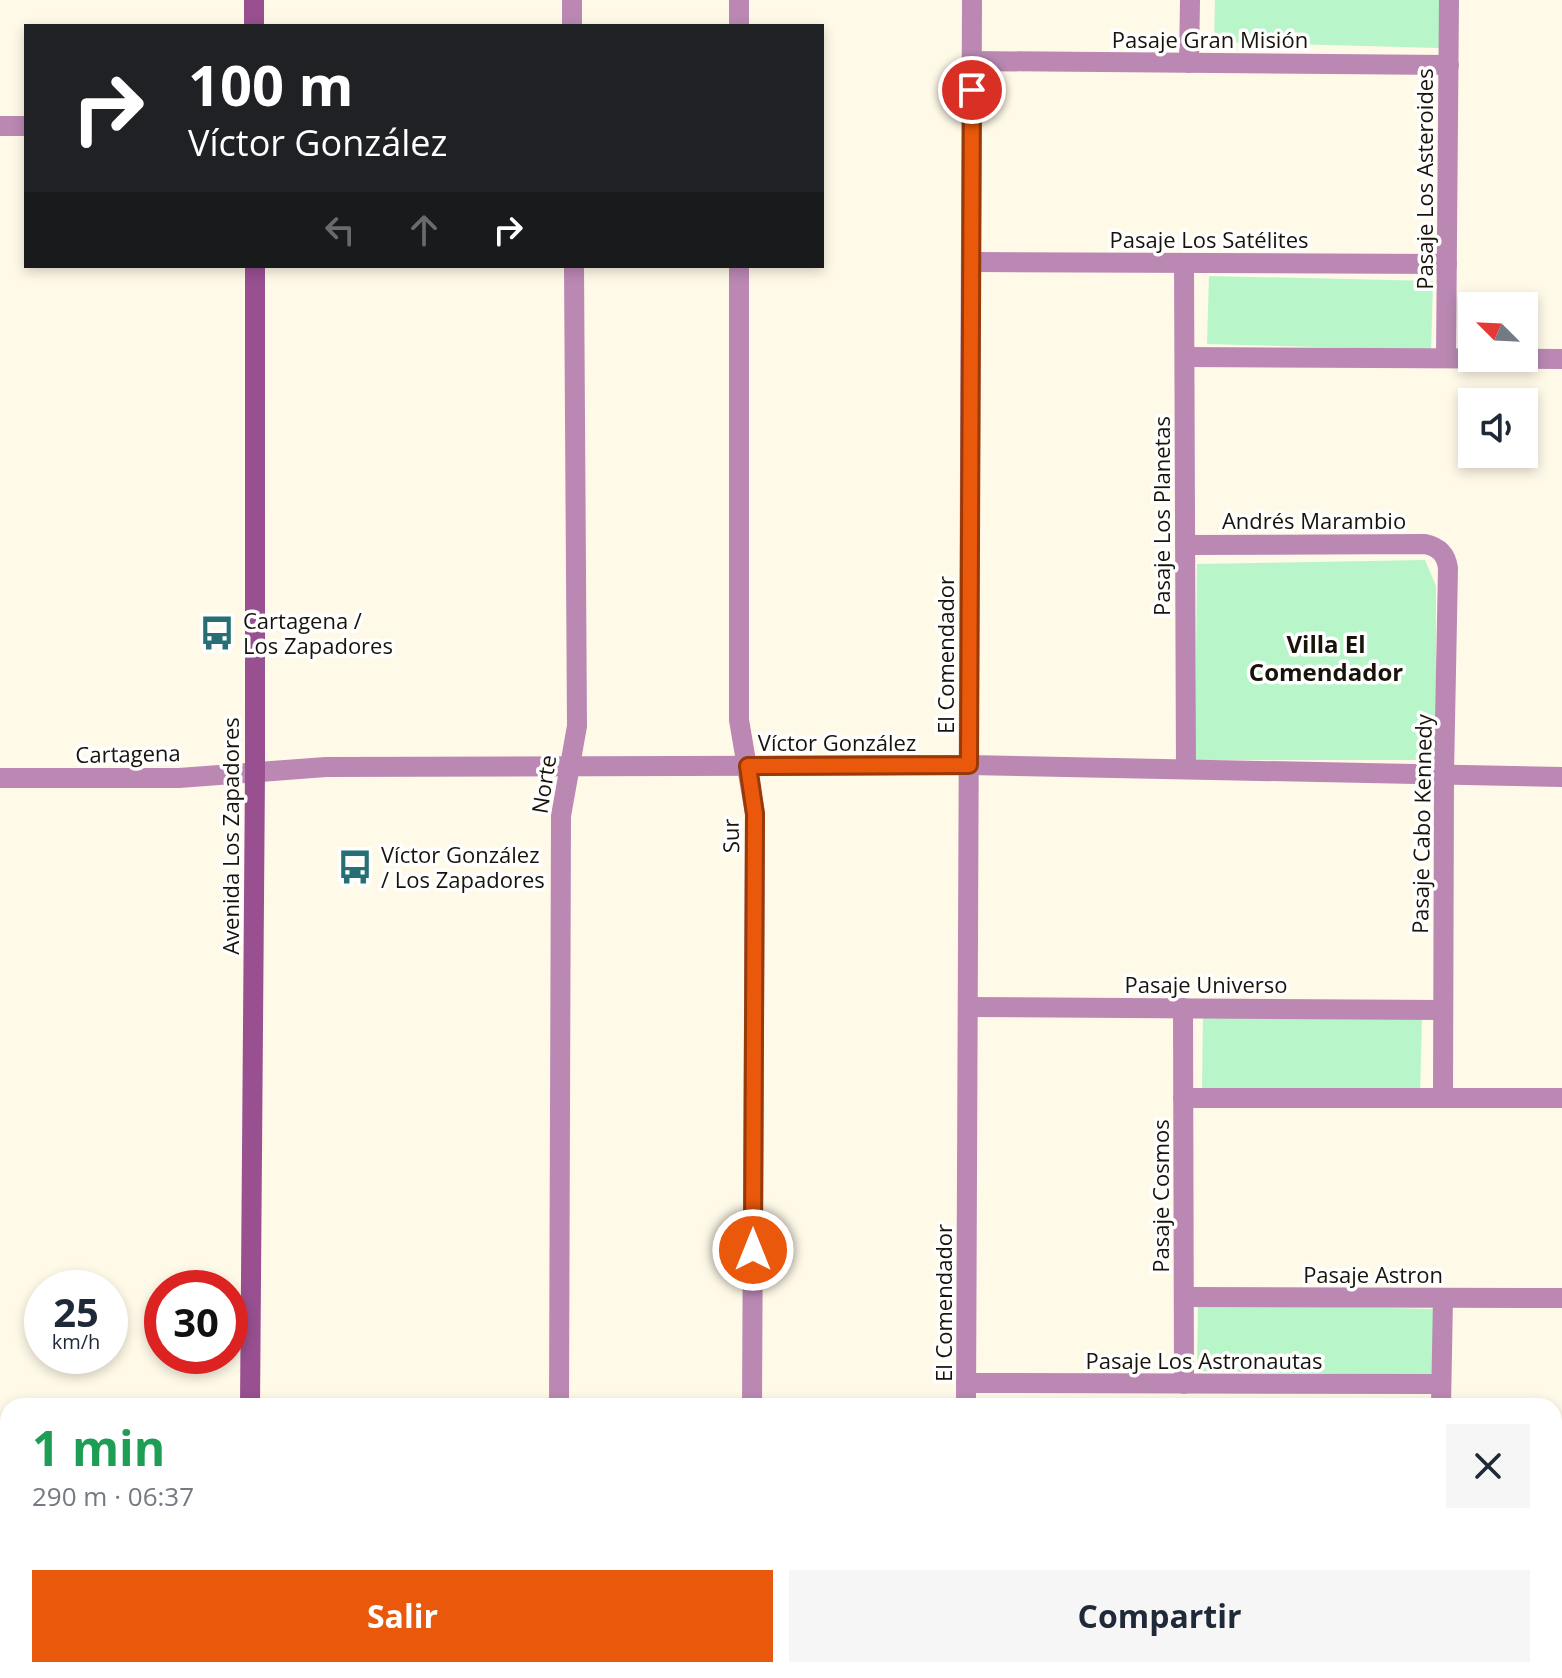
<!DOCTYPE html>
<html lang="es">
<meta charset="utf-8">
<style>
body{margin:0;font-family:"Open Sans",sans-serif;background:#f6f6f7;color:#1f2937;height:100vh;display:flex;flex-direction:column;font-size:30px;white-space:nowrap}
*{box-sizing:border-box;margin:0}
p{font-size:26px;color:#747a83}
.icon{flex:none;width:44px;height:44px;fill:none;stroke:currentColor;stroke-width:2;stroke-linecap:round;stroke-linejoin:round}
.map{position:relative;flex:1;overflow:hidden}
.side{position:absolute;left:0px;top:1398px;width:1562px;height:280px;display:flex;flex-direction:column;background:#fff;border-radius:24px 24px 0 0;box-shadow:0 4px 12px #0003}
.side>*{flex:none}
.hud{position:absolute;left:24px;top:24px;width:800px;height:244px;border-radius:0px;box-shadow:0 4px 12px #0003;background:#202124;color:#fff;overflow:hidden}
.needle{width:52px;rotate:294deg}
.controls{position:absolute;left:1458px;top:292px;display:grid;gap:16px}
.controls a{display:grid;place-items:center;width:80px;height:80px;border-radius:0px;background:#fff;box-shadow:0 4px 12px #0003;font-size:40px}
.speed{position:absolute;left:24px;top:1270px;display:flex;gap:16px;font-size:40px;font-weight:700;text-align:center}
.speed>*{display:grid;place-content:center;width:104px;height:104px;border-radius:50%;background:#fff;box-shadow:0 4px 12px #0003;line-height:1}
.speed small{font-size:20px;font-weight:400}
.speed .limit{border:12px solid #d22;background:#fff;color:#111}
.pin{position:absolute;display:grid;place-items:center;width:68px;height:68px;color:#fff;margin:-34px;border:4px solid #fff;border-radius:50%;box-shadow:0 2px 8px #0007}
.me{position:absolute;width:88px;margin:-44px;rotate:0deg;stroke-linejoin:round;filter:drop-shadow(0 0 6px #0008)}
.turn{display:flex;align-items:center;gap:28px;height:168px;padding:0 32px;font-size:36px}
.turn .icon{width:104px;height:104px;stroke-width:2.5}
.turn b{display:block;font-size:56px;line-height:68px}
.lanes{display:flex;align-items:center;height:76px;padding:0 32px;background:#0003;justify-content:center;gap:40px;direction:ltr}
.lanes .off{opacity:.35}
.round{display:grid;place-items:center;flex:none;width:84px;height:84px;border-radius:0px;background:#f6f6f7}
.head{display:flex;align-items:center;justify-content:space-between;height:136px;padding:0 32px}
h1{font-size:48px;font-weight:700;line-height:60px;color:#1e9e55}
.button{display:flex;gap:16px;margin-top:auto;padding:16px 32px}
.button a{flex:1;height:92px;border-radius:0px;background:#ea580c;color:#fff;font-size:32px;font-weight:700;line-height:92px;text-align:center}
.button a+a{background:#f6f6f7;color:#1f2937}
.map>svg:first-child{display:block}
.green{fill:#b8f5c8}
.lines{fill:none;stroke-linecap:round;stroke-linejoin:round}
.path{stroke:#b1ab9d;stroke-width:5;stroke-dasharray:2 6;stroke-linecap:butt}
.street{stroke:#ba88b3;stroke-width:20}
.secondary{stroke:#985090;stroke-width:20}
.route-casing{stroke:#983908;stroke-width:20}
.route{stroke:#ea580c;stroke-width:14}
.labels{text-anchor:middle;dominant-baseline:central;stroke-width:7;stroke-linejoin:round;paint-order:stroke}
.street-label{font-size:22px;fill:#18140a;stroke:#fff}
.poi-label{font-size:22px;fill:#18140a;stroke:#fff;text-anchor:start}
.neighbourhood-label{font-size:24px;font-weight:bold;fill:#18140a;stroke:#fff}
</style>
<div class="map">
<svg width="1562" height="1678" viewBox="0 0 1562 1678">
<rect width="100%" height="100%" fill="#fff9e8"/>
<!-- green -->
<g class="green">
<polygon points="1215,0 1440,0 1439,48 1214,42"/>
<polygon points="1209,276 1433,281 1431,350 1207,344"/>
<polygon points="1425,560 1436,586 1436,760 1195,760 1197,564"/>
<polygon points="1203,1012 1422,1016 1420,1096 1202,1092"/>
<polygon points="1198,1304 1435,1309 1434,1376 1197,1371"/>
<rect x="1275" y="1670" width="72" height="8"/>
</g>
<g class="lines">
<!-- path -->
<polyline class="path" points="1294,1678 1295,1670"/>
<!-- street -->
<g class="street">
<polyline points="572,0 572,26"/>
<polyline points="739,0 739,26"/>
<polyline points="972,61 1449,65"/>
<polyline points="1189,63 1190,0"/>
<polyline points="0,126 26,126"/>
<polyline points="971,262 1447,264"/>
<polyline points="1184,263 1186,769"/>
<polyline points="739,266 739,720 755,814 752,1406"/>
<polyline points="1185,357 1562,359"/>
<polyline points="1446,358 1449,0"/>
<path d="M1185,545L1425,544C1439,547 1446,554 1448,568L1444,774L1443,1098"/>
<polyline points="0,778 179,778 326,767 969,765 1562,777"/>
<polyline points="968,1007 1443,1010"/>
<polyline points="1183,1008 1184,1384"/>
<polyline points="1183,1098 1562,1098"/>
<polyline points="1184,1297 1562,1298"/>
<polyline points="966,1383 1441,1384"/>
<polyline points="559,1406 561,816 577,726 574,266"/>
<polyline points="966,1406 972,0"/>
<polyline points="1441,1406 1443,1298"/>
<polyline points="0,1462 8,1462"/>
<polyline points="1554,1596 1562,1596"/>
<polyline points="966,1670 967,1678"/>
<polyline points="559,1678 559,1670"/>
<polyline points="750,1678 750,1670"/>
</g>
<!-- secondary -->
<g class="secondary">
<polyline points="254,0 254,26"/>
<polyline points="250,1406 255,772 255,266"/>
<polyline points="248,1678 248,1670"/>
</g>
</g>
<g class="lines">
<!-- route casing -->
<g class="route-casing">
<polyline id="route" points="753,1250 755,814 748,766 969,765 972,90"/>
</g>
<!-- route -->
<use href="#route" class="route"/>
</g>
<!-- icons -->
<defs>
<g id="bus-bare" transform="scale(2.76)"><path d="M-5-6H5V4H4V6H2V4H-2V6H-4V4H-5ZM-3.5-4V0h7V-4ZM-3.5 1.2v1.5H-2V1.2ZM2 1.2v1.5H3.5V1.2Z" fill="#267075" stroke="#fff" stroke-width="2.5" paint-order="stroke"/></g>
</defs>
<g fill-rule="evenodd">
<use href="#bus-bare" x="217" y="633"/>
<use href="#bus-bare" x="355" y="867"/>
</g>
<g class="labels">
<!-- street labels -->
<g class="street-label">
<text x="1210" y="39">Pasaje Gran Misión</text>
<text transform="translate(1424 179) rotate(-90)">Pasaje Los Asteroides</text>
<text x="1209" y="239">Pasaje Los Satélites</text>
<text transform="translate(1161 516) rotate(-90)">Pasaje Los Planetas</text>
<text x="1314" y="520">Andrés Marambio</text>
<text transform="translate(945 655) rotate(-90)">El Comendador</text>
<text x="837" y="742">Víctor González</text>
<text transform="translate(128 753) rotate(-1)">Cartagena</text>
<text transform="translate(543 784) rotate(-81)">Norte</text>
<text transform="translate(1421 824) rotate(-89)">Pasaje Cabo Kennedy</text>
<text transform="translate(230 836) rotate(-90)">Avenida Los Zapadores</text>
<text transform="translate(730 836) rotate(-91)">Sur</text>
<text x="1206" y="984">Pasaje Universo</text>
<text transform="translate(1160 1196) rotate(-90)">Pasaje Cosmos</text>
<text x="1373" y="1274">Pasaje Astron</text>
<text transform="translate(943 1303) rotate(-90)">El Comendador</text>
<text x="1204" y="1360">Pasaje Los Astronautas</text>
</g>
<!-- poi labels -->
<g class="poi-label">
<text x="243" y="620">Cartagena /<tspan x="243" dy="25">Los Zapadores</tspan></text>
<text x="381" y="854">Víctor González<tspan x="381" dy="25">/ Los Zapadores</tspan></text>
</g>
<!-- neighbourhood labels -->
<g class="neighbourhood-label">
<text x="1326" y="643">Villa El<tspan x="1326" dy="28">Comendador</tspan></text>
</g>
</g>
</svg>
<div class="controls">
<a><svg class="needle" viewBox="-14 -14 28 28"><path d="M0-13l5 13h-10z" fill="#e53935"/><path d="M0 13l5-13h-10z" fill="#747a83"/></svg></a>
<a><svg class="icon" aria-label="sound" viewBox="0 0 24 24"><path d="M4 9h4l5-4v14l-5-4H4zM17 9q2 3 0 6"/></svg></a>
</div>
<div class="speed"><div>25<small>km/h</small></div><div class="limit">30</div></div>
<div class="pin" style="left:972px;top:90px;background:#d93025"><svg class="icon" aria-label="arrive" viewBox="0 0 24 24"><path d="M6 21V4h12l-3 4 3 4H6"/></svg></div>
<svg class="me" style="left:753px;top:1250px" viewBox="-20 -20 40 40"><circle r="17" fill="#ea580c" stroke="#fff" stroke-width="3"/><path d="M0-11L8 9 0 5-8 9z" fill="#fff"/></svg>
<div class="hud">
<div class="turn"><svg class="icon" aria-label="right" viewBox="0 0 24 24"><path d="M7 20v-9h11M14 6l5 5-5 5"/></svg><div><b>100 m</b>Víctor González</div></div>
<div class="lanes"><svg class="icon off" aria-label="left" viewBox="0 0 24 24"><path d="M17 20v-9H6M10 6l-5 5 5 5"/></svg><svg class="icon off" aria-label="ahead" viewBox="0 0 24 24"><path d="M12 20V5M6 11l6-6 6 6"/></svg><svg class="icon" aria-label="right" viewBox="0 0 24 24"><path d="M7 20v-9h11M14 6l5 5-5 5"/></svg></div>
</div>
<section class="side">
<div class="head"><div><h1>1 min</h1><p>290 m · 06:37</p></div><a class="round"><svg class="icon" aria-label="close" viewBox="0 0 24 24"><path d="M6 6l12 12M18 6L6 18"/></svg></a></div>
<div class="button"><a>Salir</a><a>Compartir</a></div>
</section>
</div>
